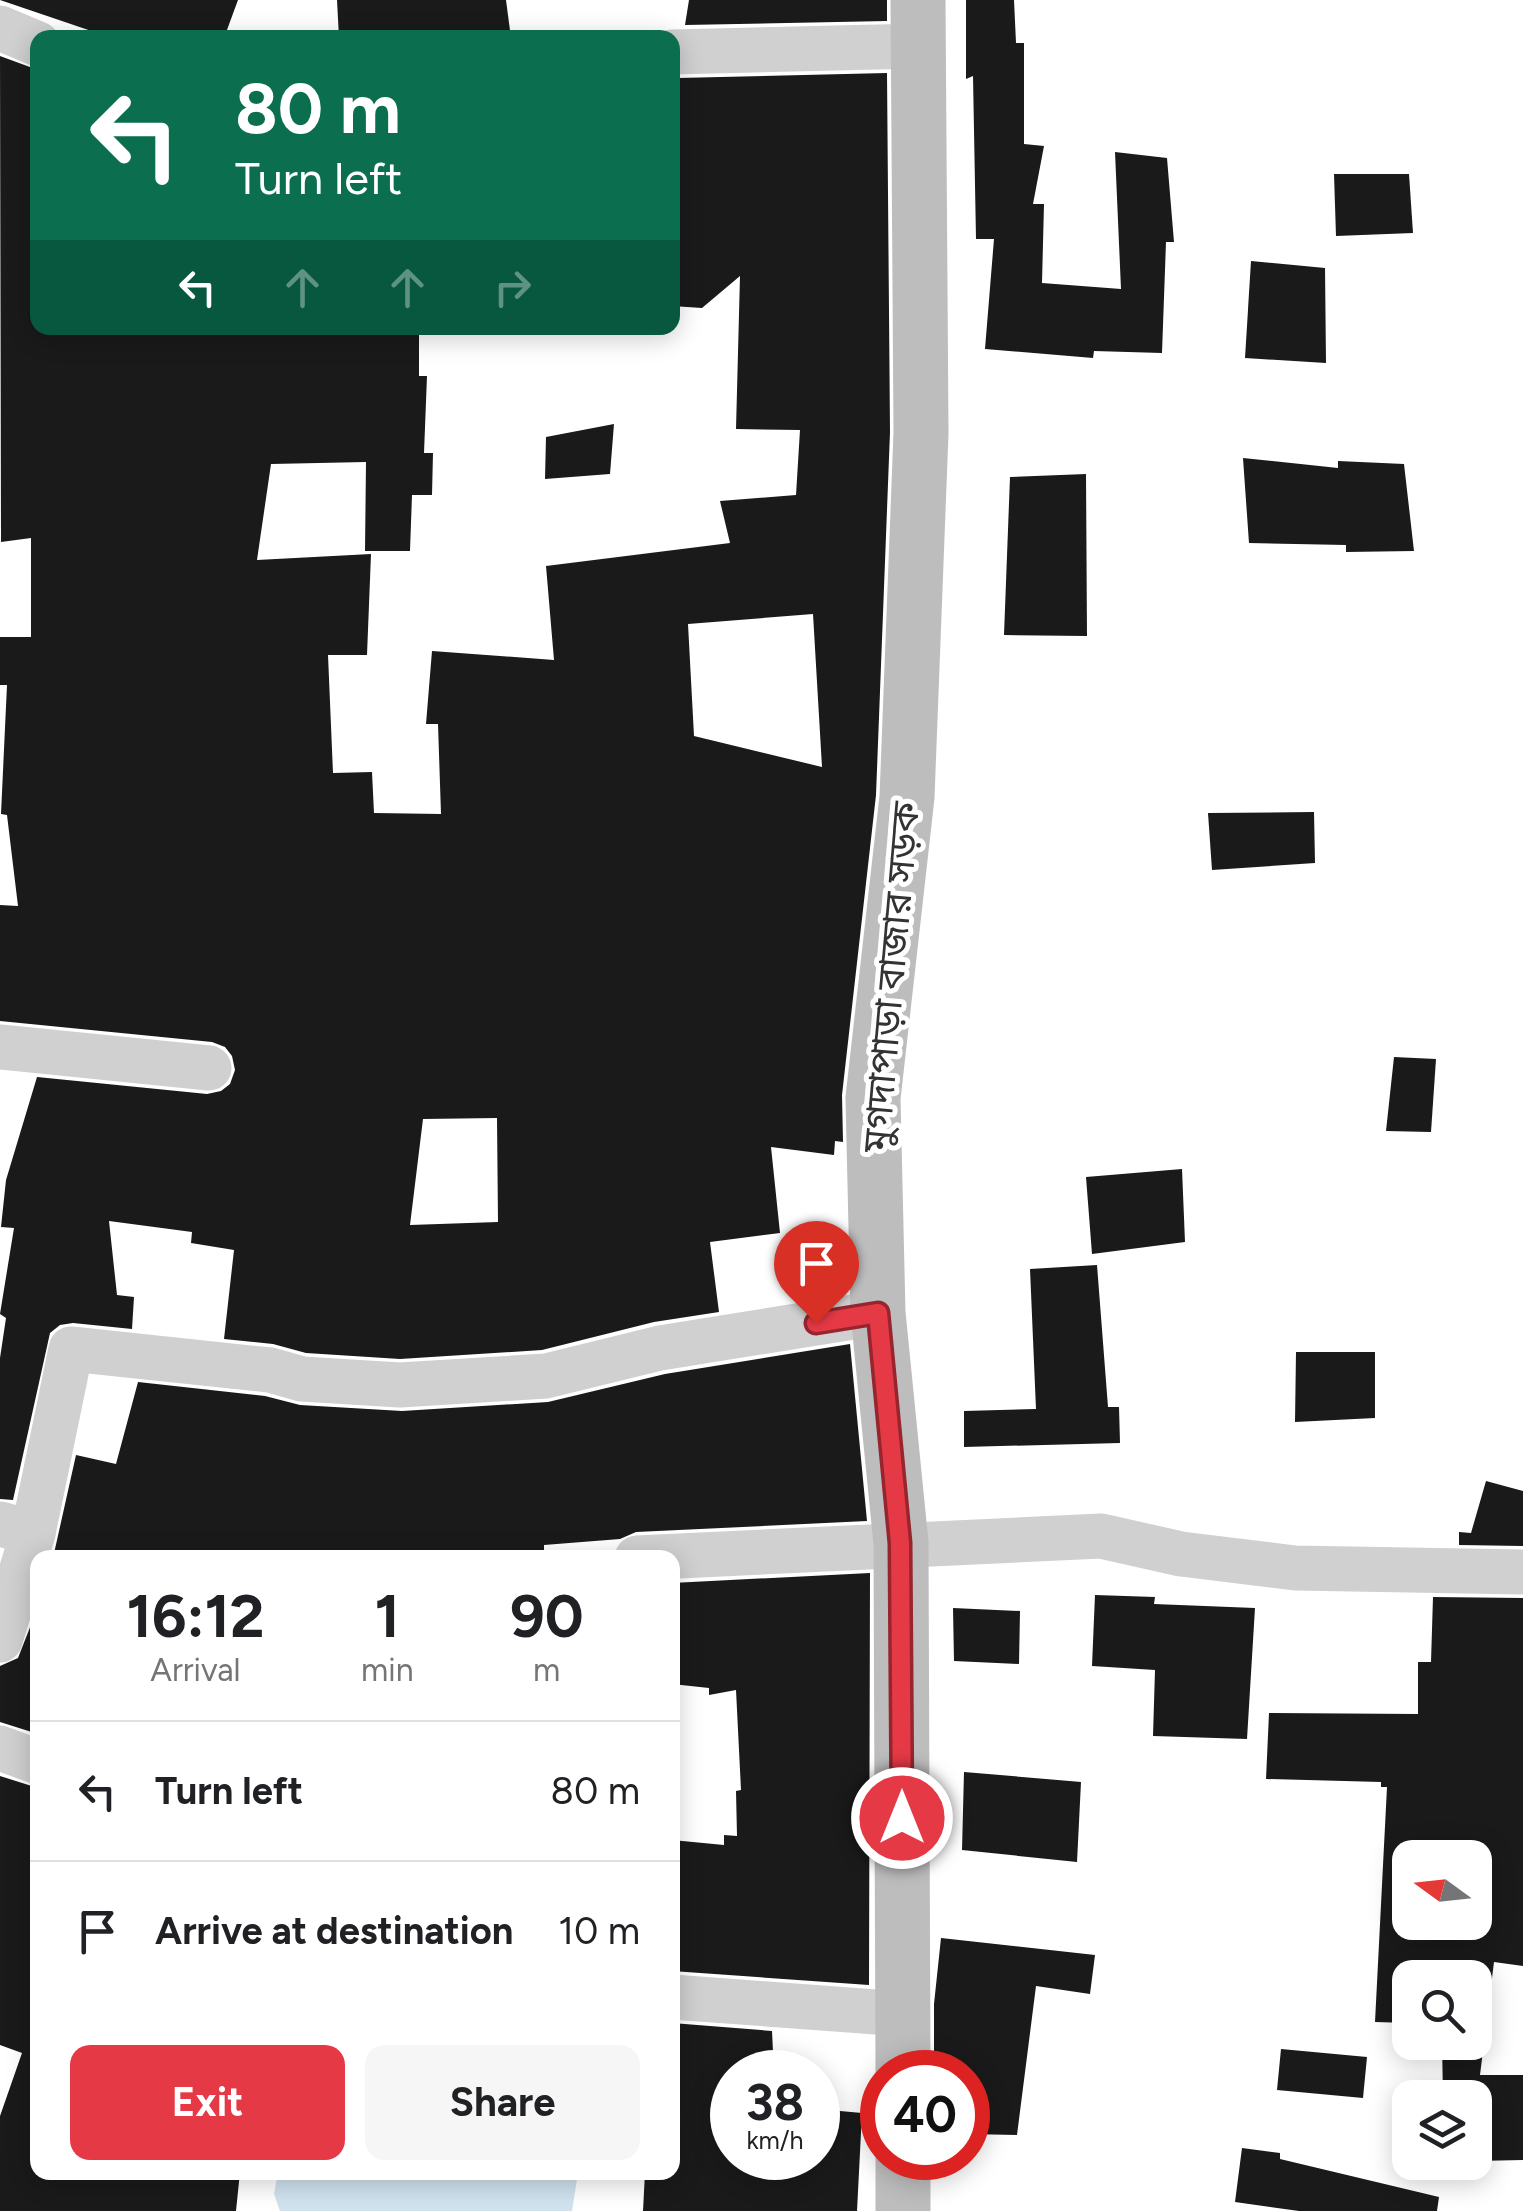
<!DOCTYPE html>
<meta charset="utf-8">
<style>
body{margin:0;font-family:Figtree,"Noto Sans Bengali",sans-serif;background:#f6f6f6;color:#202124;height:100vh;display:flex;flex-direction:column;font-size:38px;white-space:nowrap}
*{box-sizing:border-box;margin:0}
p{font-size:32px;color:#757577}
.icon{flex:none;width:55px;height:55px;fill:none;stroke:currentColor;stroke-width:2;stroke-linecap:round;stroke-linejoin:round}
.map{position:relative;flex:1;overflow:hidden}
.drawer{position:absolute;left:30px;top:1550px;width:650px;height:630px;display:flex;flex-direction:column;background:#fff;border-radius:20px;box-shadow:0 5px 25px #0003}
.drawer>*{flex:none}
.banner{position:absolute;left:30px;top:30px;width:650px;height:305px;border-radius:20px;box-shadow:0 5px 25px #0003;background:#0b6e4f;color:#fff;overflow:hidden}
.needle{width:65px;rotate:285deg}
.fabs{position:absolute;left:1392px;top:1840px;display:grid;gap:20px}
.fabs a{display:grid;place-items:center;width:100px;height:100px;border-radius:20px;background:#fff;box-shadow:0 5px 25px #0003;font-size:50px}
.speed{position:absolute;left:710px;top:2050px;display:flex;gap:20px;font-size:50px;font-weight:700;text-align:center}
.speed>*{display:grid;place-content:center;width:130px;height:130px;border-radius:50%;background:#fff;box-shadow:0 5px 25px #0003;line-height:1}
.speed small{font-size:25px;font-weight:400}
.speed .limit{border:15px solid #d22;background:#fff;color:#111}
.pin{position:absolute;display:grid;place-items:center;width:85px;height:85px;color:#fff;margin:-102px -42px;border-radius:50% 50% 50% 0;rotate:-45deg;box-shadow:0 0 10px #0007}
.pin .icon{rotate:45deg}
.me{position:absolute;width:110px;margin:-55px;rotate:0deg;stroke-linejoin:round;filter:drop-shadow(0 0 8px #0008)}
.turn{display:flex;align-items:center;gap:35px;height:210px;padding:0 40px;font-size:45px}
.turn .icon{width:130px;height:130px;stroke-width:2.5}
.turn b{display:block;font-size:70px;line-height:85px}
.lanes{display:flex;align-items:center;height:95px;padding:0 40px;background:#0003;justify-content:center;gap:50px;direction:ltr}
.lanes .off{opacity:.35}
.eta{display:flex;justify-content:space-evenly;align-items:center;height:170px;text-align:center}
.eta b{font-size:60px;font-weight:700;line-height:70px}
.button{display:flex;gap:20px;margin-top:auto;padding:20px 40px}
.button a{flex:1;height:115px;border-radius:20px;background:#e63946;color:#fff;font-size:40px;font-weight:700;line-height:115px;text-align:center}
.button a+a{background:#f6f6f6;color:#202124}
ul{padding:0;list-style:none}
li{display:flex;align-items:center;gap:30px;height:140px;padding:0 40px;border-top:2px solid #e0e0e0}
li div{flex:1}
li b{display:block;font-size:38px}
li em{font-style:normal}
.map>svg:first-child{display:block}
.water{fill:#cfe2ee}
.building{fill:#1a1a1a;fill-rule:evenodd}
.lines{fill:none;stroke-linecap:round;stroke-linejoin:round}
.street{stroke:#d0d0d0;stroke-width:45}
.secondary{stroke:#bdbdbd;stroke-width:55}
.route-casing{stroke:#96252e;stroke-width:25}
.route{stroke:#e63946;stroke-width:18}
.labels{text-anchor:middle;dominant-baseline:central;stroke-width:10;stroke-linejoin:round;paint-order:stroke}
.street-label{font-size:38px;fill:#333;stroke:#fff}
</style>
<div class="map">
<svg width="1523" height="2211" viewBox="0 0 1523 2211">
<rect width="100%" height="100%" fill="#fff"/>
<!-- water -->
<polygon class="water" points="278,2173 278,2172 578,2173 572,2211 280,2211 274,2194"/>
<!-- building -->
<g class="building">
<polygon points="0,0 238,0 224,38 112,38"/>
<polygon points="337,0 506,0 511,38 339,38"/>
<polygon points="689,0 887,0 887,21 685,25"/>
<polygon points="966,0 1014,0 1016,43 1024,43 1024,144 1044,146 1033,204 1044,204 1042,283 1121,289 1115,152 1167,158 1174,242 1166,242 1162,353 1094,351 1093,358 985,349 994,239 976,239 973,76 966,79"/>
<path d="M0,56L38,70V328H419V376H427L424,453H433L432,495H412L410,551H365L366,462L271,464L257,560L371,554L367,655H328L333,773L372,772L374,813L441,814L438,724H426L432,651L554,660L546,566L730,543L720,501L796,495L800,430L736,429L740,276L702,308L672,306V121L678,78L887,73L890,432L876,795L842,1095L843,1142L835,1141L834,1155L771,1147L780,1233L710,1242L719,1312L654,1322L542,1350L400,1359L306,1353L273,1344L224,1339L234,1250L191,1243L192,1232L109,1221L117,1295L134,1297L132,1329L73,1323L60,1325L50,1333L13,1500L0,1499V1358L6,1318L0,1314L14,1228L1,1227L6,1180L37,1077L207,1094L221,1091L230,1084L235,1070L232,1056L225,1047L212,1042L0,1021V905L18,906L7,815L1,814L7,685H0V637H31V538L1,542ZM813,614L822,767L694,736L688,624ZM497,1118L498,1222L410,1225L423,1119Z"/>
<polygon points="1334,174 1409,174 1413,233 1336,236"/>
<polygon points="1251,261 1325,268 1326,363 1245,358"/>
<polygon points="614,424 610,474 545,479 546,437"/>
<polygon points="1243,458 1338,468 1338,461 1404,464 1414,551 1346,552 1346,545 1249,543"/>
<polygon points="1086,474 1087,636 1004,635 1010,477"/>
<polygon points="1314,812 1315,863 1212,870 1208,813"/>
<polygon points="1394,1057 1436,1059 1431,1132 1386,1131"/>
<polygon points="1182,1169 1185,1242 1092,1254 1086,1177"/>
<polygon points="1097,1265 1108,1407 1119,1407 1120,1443 964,1447 964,1411 1036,1409 1030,1269"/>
<polygon points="850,1344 867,1521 636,1532 620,1539 544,1545 544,1558 53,1558 76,1455 116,1464 138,1382 265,1396 300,1405 402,1411 548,1402 665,1374"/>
<polygon points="1296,1352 1375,1352 1375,1418 1295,1422"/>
<polygon points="1486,1481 1523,1491 1523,1546 1459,1545 1459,1532 1471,1533"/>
<polygon points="870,1573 869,1985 672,1971 672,1840 724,1845 724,1835 737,1836 736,1791 741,1790 736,1690 709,1695 709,1688 672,1684 672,1583"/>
<polygon points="1095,1595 1155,1597 1154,1604 1255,1608 1247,1739 1153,1736 1155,1670 1092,1666"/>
<path d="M1433,1597L1523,1598V1966L1494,1962L1480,2075H1523V2160L1475,2161V2098H1443L1442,2042H1475V1978H1410V2023L1375,2022L1387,1787H1381V1782L1266,1779L1269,1713L1418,1714V1662H1431ZM1410,1858H1475V1922H1410Z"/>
<polygon points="38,1607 38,1734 0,1722 0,1666 18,1658"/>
<polygon points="953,1608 1020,1611 1019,1664 954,1661"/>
<polygon points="964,1772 1081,1782 1077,1862 962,1850"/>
<polygon points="0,1776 38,1788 38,2172 240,2172 236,2211 0,2211 0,2116 22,2053 0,2045"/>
<polygon points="941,1938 1095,1955 1090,1994 1036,1986 1017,2135 968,2134 968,2072 934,2072 934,2004"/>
<polygon points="672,2023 772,2031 774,2072 732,2072 732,2158 818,2158 818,2109 862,2113 857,2211 643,2211 645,2172 672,2172"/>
<polygon points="1281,2049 1367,2057 1363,2098 1277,2090"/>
<polygon points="1242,2148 1280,2153 1280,2159 1439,2197 1437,2211 1299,2211 1235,2202"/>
</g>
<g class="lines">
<!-- street -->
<g class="street">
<polyline points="0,28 38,44"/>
<polyline points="672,52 919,46"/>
<polyline points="0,1047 209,1068"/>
<polyline points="0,1524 33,1533 0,1640"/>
<polyline points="33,1533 71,1349 270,1370 302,1379 400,1385 546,1376 660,1348 878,1313"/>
<polyline points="637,1558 1101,1536 1181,1554 1295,1568 1523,1572"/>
<polyline points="0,1748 38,1762"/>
<polyline points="672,1997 903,2014"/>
</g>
<!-- secondary -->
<g class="secondary">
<polyline points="903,2072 901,1543 878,1313 873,1098 907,797 921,433 918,0"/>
<polyline points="903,2158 903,2211"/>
</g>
</g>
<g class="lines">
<!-- route casing -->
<g class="route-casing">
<polyline id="route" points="816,1323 878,1313 900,1543 902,1818"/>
</g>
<!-- route -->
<use href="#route" class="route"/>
</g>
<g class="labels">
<!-- street labels -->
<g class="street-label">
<text transform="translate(891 977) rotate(-85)">মুগদাপাড়া বাজার সড়ক</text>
</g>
</g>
</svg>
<div class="fabs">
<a><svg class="needle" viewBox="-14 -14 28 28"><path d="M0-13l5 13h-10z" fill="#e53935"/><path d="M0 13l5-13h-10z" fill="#757577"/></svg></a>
<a><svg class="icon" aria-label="search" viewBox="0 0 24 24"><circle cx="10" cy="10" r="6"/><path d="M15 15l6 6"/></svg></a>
<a><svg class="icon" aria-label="layers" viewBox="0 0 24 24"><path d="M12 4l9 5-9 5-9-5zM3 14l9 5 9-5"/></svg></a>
</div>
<div class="speed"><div>38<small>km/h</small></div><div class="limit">40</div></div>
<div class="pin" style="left:816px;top:1323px;background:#d93025"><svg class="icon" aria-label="arrive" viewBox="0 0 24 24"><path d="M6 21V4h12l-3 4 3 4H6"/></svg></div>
<svg class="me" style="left:902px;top:1818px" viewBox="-20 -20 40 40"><circle r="17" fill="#e63946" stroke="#fff" stroke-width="3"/><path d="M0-11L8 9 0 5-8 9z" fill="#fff"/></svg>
<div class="banner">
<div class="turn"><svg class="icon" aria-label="left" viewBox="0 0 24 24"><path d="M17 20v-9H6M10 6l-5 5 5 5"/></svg><div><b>80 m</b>Turn left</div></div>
<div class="lanes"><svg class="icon" aria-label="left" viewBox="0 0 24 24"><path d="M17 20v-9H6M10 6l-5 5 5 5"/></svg><svg class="icon off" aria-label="ahead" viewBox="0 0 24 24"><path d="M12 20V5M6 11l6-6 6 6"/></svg><svg class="icon off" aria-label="ahead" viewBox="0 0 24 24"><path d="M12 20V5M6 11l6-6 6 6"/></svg><svg class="icon off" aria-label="right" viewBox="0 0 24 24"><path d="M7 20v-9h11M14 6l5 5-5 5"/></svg></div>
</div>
<section class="drawer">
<div class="eta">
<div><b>16:12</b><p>Arrival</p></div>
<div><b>1</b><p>min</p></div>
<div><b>90</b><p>m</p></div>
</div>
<ul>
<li><svg class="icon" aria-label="left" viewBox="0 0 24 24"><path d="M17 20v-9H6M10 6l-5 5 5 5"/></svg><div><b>Turn left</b></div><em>80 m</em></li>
<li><svg class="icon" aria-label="arrive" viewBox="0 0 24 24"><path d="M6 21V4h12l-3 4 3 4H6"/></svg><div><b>Arrive at destination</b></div><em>10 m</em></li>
</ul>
<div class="button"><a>Exit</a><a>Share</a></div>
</section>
</div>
